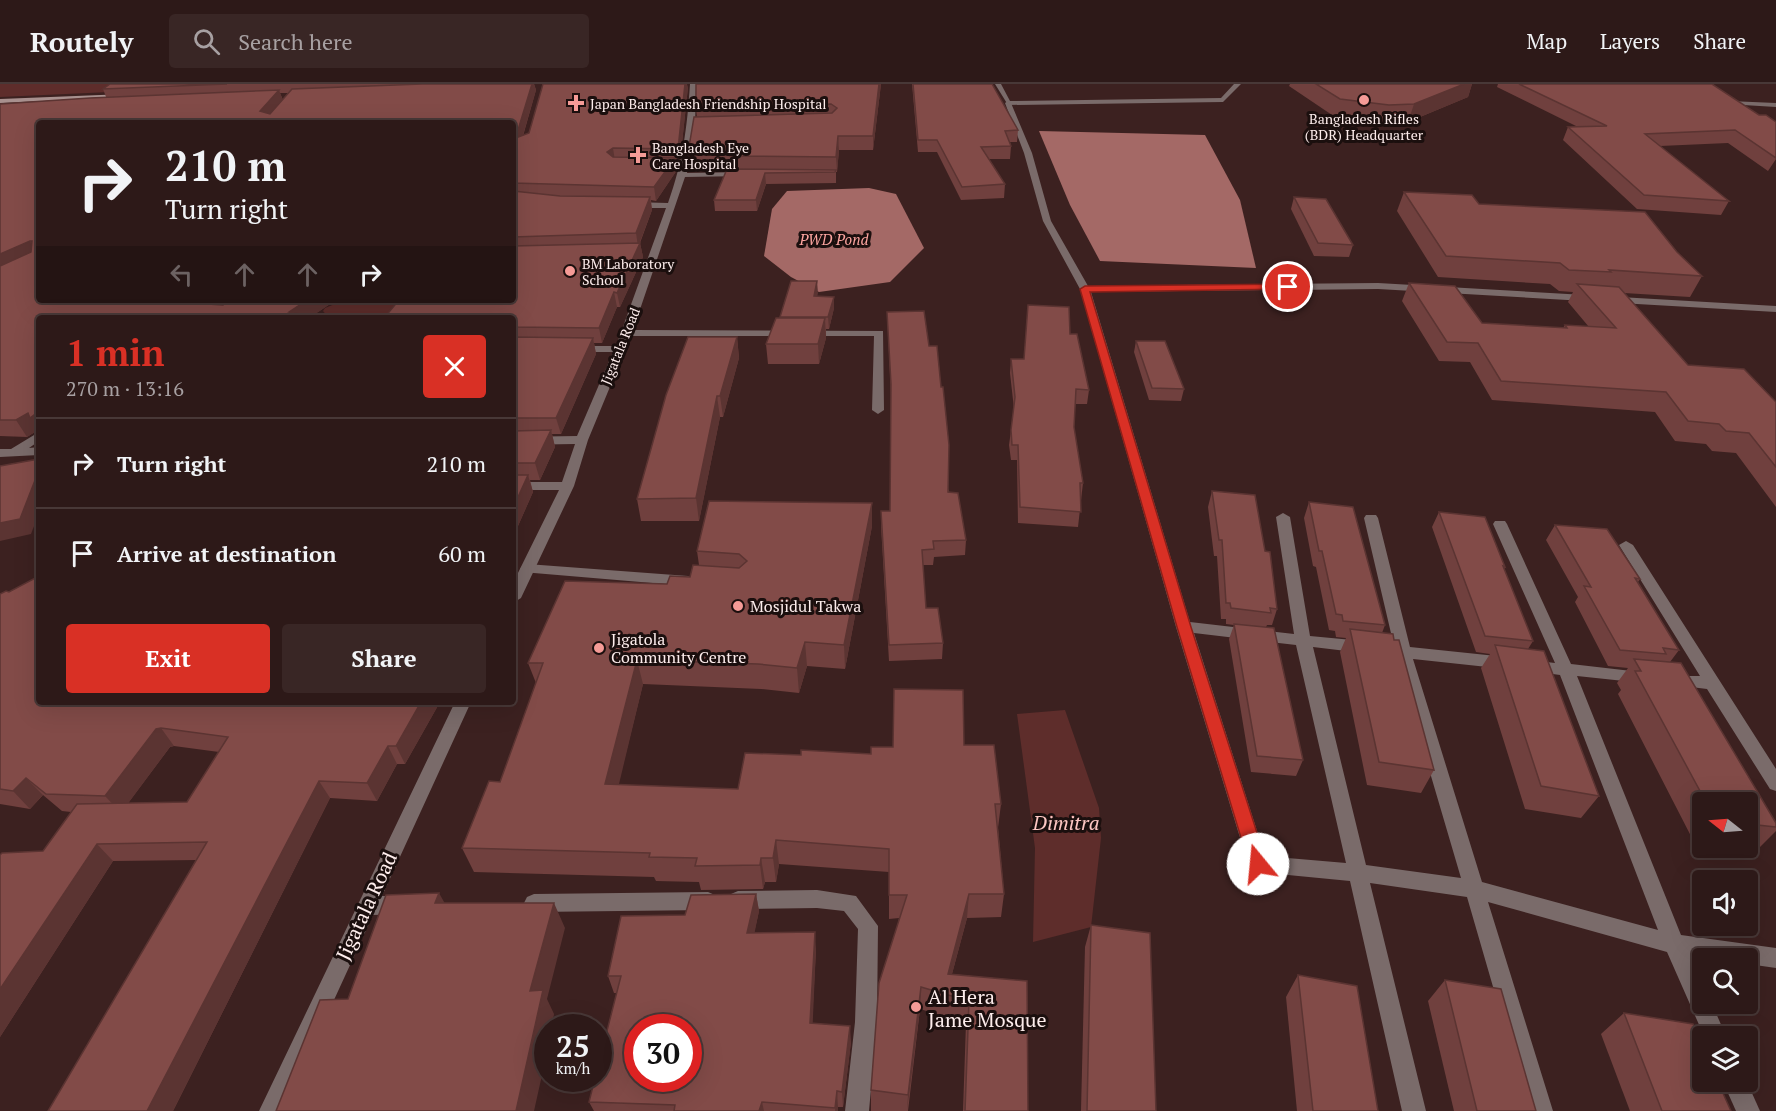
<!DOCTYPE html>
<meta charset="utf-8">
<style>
body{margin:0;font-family:"PT Serif",serif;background:#392625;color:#f1f3f6;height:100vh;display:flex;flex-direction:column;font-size:22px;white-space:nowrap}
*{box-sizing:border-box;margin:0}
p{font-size:20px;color:#a7a0a2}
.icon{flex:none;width:33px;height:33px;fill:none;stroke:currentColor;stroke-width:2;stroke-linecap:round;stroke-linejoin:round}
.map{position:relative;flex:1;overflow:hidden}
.sheet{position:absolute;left:36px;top:231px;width:480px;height:390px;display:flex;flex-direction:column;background:#2d1918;border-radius:6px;box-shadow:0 6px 24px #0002,0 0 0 2px #483837}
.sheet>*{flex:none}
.hud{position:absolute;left:36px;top:36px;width:480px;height:183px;border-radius:6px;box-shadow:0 6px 24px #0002,0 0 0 2px #483837;background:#2d1918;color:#f1f3f6;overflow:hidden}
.needle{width:39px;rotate:287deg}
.controls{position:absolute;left:1692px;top:708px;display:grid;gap:12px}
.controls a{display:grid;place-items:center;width:66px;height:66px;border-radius:6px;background:#2d1918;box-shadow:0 6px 24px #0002,0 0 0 2px #483837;font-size:30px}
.speed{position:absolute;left:534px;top:930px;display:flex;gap:12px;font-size:30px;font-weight:700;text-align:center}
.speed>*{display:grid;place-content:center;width:78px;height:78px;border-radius:50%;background:#2d1918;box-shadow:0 6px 24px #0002,0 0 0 2px #483837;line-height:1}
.speed small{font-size:15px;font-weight:400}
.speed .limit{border:9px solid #d22;background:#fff;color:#111}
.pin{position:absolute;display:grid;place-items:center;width:51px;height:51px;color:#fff;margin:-26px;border:3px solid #fff;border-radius:50%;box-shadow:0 2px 6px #0007}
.me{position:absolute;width:66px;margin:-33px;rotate:343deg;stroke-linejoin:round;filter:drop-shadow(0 0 4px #0008)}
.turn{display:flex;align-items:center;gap:21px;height:126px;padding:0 30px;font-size:27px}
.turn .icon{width:78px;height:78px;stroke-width:2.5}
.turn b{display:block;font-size:42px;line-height:51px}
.lanes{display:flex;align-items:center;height:57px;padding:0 30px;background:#0003;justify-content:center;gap:30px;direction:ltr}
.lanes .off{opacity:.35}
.round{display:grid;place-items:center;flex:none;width:63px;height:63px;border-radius:6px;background:#392625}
.headline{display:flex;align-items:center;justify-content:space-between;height:102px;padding:0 30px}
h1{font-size:36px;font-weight:600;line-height:45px;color:#d93025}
.primary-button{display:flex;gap:12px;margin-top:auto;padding:12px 30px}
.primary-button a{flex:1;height:69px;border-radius:6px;background:#d93025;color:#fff;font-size:24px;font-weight:600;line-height:69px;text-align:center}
.primary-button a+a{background:#392625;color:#f1f3f6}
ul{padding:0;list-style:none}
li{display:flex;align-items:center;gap:18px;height:90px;padding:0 30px;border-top:2px solid #483837}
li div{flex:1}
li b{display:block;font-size:22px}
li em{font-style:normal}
header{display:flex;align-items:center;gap:36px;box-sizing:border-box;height:84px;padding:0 30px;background:#2d1918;border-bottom:2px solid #483837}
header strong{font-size:28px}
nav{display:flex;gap:33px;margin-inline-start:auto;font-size:21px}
.search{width:420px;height:54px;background:#392625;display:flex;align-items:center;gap:15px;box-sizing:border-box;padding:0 21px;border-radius:6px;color:#a7a0a2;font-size:22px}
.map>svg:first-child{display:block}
.green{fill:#5e2d2b}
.water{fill:#a46966}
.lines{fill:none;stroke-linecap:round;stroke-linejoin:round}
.service{fill:#7a6b6a;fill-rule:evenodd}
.minor{fill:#7a6b6a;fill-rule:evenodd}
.secondary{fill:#a8908e;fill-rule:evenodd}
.wall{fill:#70403e;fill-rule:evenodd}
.shaded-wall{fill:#5b3432}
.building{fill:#824b48;stroke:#5b3432;stroke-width:1.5;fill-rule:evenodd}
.route{fill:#d93025;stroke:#8d1f18;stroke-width:1.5}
.poi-dot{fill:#f59b97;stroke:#1b0f0e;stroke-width:2}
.labels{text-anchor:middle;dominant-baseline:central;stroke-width:6;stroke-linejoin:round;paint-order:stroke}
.far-poi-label{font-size:14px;fill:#fdedec;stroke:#1b0f0e;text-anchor:start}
.far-street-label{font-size:14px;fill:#fdedec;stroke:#1b0f0e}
.far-water-label{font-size:15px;font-style:italic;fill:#fda5a0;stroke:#1b0f0e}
.poi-label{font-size:16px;fill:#fdedec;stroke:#1b0f0e;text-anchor:start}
.near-park-label{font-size:20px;font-style:italic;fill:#fec7c3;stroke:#1b0f0e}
.near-street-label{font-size:20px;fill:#fdedec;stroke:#1b0f0e}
.near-poi-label{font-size:20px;fill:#fdedec;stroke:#1b0f0e;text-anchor:start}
</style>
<header>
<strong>Routely</strong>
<div class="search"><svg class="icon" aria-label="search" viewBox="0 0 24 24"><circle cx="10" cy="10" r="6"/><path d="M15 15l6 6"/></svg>Search here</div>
<nav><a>Map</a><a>Layers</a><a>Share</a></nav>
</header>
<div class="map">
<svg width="1776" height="1027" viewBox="0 0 1776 1027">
<rect width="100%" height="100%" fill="#3c2120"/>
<!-- green -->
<g class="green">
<polygon points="0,0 122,0 110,8 0,13"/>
<polygon points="345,216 428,216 404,234 329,234 323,227 325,224"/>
<polygon points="1065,626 1099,724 1101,754 1091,843 1033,858 1035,764 1017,630"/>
</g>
<!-- water -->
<g class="water">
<polygon points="1039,47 1205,51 1240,116 1256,184 1100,177 1070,121"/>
<polygon points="869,104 896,110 924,164 890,198 819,208 791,193 764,172 772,125 787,107"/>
</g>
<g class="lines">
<!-- service -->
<g class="service">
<polygon points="995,0 1001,0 1010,17 1221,14 1234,0 1241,0 1223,18 1008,21"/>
<polygon points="527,480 688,492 695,497 688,502 522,488 520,485 522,482"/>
</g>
<!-- minor -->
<g class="minor">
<path d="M690,0H696L695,43L687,89L745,88L749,90L745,92L685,93L633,246L883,247L884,326L878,330L872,326L874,252H631L588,356L574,402L521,514L513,519V499L559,406H513V398H562L575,360L513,361V353L577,352L613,268H577L572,265L577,262H616L666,124H632L628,121L632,118L668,119C683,77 687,45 690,0Z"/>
<path d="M1008,17L1011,19L1032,69L1051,137L1088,202L1378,199L1776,222V228L1378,205L1091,208L1190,538L1294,550L1276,433L1283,429L1290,433L1310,552L1363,557L1369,559L1371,563L1369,567L1363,569L1313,563L1366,781L1461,794L1396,573L1390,571L1388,567L1394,562L1364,434L1366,431H1376L1378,434L1410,563L1506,573L1512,575L1514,579L1512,583L1506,585L1413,575L1482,798L1658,846L1560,591L1524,586L1522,582L1524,578L1530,576L1555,579L1493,440L1495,437H1505L1507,440L1571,580L1649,589L1651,593L1649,597L1643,599L1577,592L1681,851L1776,864V884L1748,880V874L1690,872L1702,899V920H1712L1726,952H1704L1667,868L1488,818L1553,1027H1529L1467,813L1370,799L1426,1027H1402L1350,797L1258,788L1251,786L1248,780L1176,543L1080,205L1043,137L1024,69L1005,19ZM1194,549L1296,561L1346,779L1265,772Z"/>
<polygon points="1729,17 1776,19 1776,23 1727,20"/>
<polygon points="39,348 39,357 29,364 39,363 39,371 0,373 0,365 11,365"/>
<polygon points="1626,457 1633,461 1776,685 1776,707 1770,705 1707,605 1667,600 1665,596 1667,592 1700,592 1619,461"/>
<polygon points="455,618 471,618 382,812 402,812 409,815 412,821 409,827 402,830 373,831 283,1027 259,1027"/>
<polygon points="817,806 856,812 878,842 877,938 869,1027 845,1027 855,938 858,845 844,827 817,824 738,825 731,822 728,816 731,810 738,807"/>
<polygon points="708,808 715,811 718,817 715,823 708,826 534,828 527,825 524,819 527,813 534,810"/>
<polygon points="1723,998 1747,998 1760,1027 1736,1027"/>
</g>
<!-- secondary -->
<polygon class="secondary" points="126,10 128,13 0,19 0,15"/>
</g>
<!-- wall -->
<g class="wall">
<path d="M110,0H534L536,6L523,52L688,3L680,78H676L677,86L656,117L651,116L652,126L640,159L643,173L620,223H617L602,259H594L596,270L561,350H552L555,363L540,396H530L533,408L514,451L517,459L513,467V39L39,216H336L312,232L39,234V348L38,346L27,353L0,352V20L106,13L103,5ZM280,9H289L283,16Z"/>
<polygon points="696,0 881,0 873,66 839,66 837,88 836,88 836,99 766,100 757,127 715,127 714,116 732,85 731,83 690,83 688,69 697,33 696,25"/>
<polygon points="912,0 992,0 1018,46 1017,58 1010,58 1011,62 1010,75 989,75 1005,100 1004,114 961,116 937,68 918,68"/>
<polygon points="1290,0 1472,0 1468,13 1408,38 1383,39 1335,33 1289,2"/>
<polygon points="1498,0 1712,0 1759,31 1776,38 1776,75 1768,87 1728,59 1660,62 1729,117 1721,131 1637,125 1563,56 1568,43 1578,43 1497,3"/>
<polygon points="1404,108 1479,120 1677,168 1702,192 1690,213 1624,209 1688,281 1776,318 1776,423 1736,369 1712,367 1706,360 1675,357 1655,328 1492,316 1470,278 1439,277 1402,217 1409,199 1482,239 1563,244 1565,241 1589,243 1568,218 1573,208 1559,207 1550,200 1438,193 1397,127"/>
<polygon points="1294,113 1353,161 1349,173 1314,172 1291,125"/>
<polygon points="817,197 817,212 834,224 829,245 826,245 826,254 819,280 768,280 766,260 780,234 780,233"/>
<polygon points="1028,221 1070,250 1089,306 1087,320 1075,320 1074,343 1083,399 1078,443 1018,439 1017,376 1011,376 1009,361 1014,325 1010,289 1011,275 1024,275"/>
<polygon points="887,228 966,456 965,471 934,473 933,481 923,481 926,524 943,559 942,575 889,577 881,442 881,427 890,427 891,312"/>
<polygon points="737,253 739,274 723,333 720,333 699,437 641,437 637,415"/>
<polygon points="1136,257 1184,305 1181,317 1149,316 1134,268"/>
<polygon points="1212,407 1265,467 1277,525 1272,541 1267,541 1266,543 1303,676 1296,692 1251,688 1229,555 1234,541 1226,540 1226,535 1221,535 1217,472 1214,472 1208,423"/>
<polygon points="1309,418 1385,541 1382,549 1434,686 1421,709 1367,701 1340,568 1346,554 1336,553 1335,547 1329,546 1316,483 1313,482 1304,434"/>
<polygon points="872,419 872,442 845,585 807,582 799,609 761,605 643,600 618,701 738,705 801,671 871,670 964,661 1001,720 998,744 1004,810 1001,833 967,834 952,890 1027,897 1028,1027 963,1027 966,939 920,925 908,1027 871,1027 871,1006 899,834 889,835 889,788 779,780 776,798 765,798 763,805 701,806 699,798 656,797 654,793 474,788 462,764 500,698 536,599 528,579 667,500 690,493 699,481 697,467"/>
<polygon points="1439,428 1505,483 1504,485 1533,557 1528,565 1599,712 1581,734 1525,725 1481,584 1490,570 1476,568 1432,443"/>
<polygon points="1555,441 1640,495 1638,498 1679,566 1670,578 1776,739 1776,747 1756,767 1732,764 1748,764 1748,718 1702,718 1702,759 1694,758 1618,610 1621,606 1617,599 1628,584 1608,582 1575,518 1578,513 1546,456"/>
<path d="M9,508L39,618H440L405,680H397L377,717L330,714L173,1027H48L197,776L113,777L0,953V771L43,767L71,728L62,727L43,711L30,725L0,720V510ZM174,662L219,668L187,718L128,719L170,663Z"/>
<polygon points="756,810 759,827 754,849 816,865 812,939 851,958 843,1023 838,1023 838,1027 594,1027 589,1018 617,909 614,909 608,892 685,831"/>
<polygon points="1091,841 1156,1027 1081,1027 1085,863"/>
<polygon points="1298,891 1378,1027 1297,1027 1286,913"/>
<polygon points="1445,896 1536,1027 1454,1027 1428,917"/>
<polygon points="1624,929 1731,1027 1630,1027 1601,950"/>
</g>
<!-- shaded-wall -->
<g class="shaded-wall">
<polygon points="532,0 534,0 536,6 521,58 513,60 513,47"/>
<polygon points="685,0 687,0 688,3 680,78 678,65"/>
<polygon points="879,0 881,0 873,66 873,52"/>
<polygon points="1464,0 1472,0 1468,13 1408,38 1414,20"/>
<polygon points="279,6 283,17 265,39 260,27"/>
<polygon points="838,52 839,66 837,88 836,73"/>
<polygon points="613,64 615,77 607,68"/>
<polygon points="675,74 677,86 656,117 654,103"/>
<polygon points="765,89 766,100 757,127 756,116"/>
<polygon points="650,113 652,126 638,163 636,149"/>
<polygon points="30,157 38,171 0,189 0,170"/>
<polygon points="640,159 643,173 620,223 617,209"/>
<polygon points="817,197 818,209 815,223 814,212"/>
<polygon points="614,208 617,223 602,259 599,244"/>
<polygon points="834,213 834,224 829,245 828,233"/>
<polygon points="210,216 240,216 216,234 208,220 208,217"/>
<polygon points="307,216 336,216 309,234 289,228"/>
<polygon points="433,216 450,216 437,227 432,219"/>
<polygon points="825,234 826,254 819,280 818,260"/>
<polygon points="737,253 739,274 723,333 720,312"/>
<polygon points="593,254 596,270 561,350 556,334"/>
<polygon points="717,312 720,333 699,437 696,414"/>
<polygon points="39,327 39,348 38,346 27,353 16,336 28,329"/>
<polygon points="551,346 555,363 540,396 535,379"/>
<polygon points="39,386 39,429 31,450 0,457 0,439"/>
<polygon points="528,391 533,408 514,451 517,459 513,467 513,424"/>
<polygon points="872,419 872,442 845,585 844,561"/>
<polygon points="805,558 807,582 799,609 797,584"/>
<polygon points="637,576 643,600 613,725 605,700"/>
<polygon points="421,618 440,618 405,680 396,662"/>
<polygon points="161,644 174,662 170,663 121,729 105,712 156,645"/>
<polygon points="388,662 397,680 377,717 367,699"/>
<polygon points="26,694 43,711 30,725 13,707"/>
<polygon points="319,697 330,714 173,1027 147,1027"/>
<polygon points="776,756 779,780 776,798 773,774"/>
<polygon points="97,760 113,777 0,953 0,905"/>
<polygon points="761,774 765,798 763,805 760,781"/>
<polygon points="439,809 453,834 435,819"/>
<polygon points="756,810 759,827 751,866 747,849"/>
<polygon points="969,810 967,834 946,912 948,890"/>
<polygon points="554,819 565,844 547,915 554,930 552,944 548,944 548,964 534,1027 516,1027 530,907"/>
<polygon points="815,848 816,865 812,955 810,939"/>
<polygon points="921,903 920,925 907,1027 908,1011"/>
<polygon points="850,942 851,958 843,1023 842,1008"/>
<polygon points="837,1007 838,1023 838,1027 835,1027"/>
<polygon points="762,1018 764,1027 759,1027"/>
</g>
<!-- building -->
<g class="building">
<polygon points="110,0 227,0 103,5"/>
<polygon points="422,0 532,0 518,46 513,47 513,39 39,39 39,216 210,216 208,217 208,220 223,221 230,216 307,216 289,228 323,234 39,234 39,327 30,334 28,329 16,336 0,336 0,182 31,168 32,157 30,157 0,170 0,20 90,14 279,6 260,27 270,30 292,5"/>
<polygon points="543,0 685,0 678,65 613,64 607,68 613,73 675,74 654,103 513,99 513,55 529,49"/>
<polygon points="696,0 879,0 873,52 838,52 836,73 730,72 732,69 688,69 694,33 832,29 837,24 831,20 696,25"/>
<polygon points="913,0 992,0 1018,46 1005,47 1011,62 981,63 1005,100 962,103 937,56 918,56"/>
<polygon points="1316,0 1464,0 1414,20 1389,21 1340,15"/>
<polygon points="1519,0 1712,0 1759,31 1766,31 1776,38 1776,74 1735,46 1645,50 1729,117 1644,111 1568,43 1607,42"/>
<polygon points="727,85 836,86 835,88 765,89 756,116 714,116"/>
<polygon points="513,107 560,112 650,113 636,149 513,153"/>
<polygon points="1404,108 1472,111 1479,120 1645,128 1677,168 1702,192 1609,186 1611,188 1569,186 1560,179 1446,172"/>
<polygon points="1294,113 1326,115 1353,161 1318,159"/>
<polygon points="640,159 617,209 614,208 599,244 513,243 513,234 384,234 399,216 433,216 432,219 444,219 447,216 513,216 513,162"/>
<polygon points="791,197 817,197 814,212 834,213 828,233 780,233"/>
<polygon points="1409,199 1455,202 1482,239 1567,244 1565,241 1616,244 1577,200 1619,203 1688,281 1744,285 1776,318 1776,383 1749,349 1726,347 1719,340 1688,337 1666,308 1501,297 1478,259 1447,258"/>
<polygon points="1028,221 1069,223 1070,250 1077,250 1089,306 1076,305 1074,343 1083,399 1080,399 1081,428 1020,423 1018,361 1012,361 1011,346 1015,313 1011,275 1024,275"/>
<polygon points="924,227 929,262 937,262 941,303 943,303 949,361 948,408 958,409 966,456 933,457 934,465 922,466 926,524 938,524 943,559 889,561 881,427 890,427 891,300 887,228"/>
<polygon points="776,234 825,234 818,260 766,260"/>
<polygon points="513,253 593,254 556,334 513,334"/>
<polygon points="688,253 737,253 720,312 717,312 696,414 637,415 666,311"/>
<polygon points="1136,257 1165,257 1184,305 1152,304"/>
<polygon points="551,346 535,379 513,379 513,347"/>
<polygon points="39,375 39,386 20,435 0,439 0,382"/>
<polygon points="513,391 528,391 513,424"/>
<polygon points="1212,407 1255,411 1265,467 1270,468 1277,525 1270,524 1271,529 1231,524 1230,519 1226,519 1222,456 1219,456"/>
<polygon points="709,417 872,419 844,561 805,558 797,584 758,580 637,576 605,700 738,705 745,669 801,671 801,666 871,670 871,663 893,663 894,605 963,606 964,661 994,661 1001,720 995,720 1004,810 969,810 948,890 1027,897 1028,1027 965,1027 969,917 921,903 908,1011 871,1006 879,899 907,811 889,811 889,765 776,756 773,774 761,774 760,781 695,782 697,774 649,773 650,769 462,764 489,697 500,698 543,579 528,579 565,497 667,500 670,492 690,493 693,481 739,484 747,477 739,470 697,467"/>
<polygon points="1309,418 1353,423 1385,541 1343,537 1342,531 1336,530 1322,467 1319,467"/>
<polygon points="1439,428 1485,433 1505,483 1503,482 1533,557 1485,552"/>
<polygon points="1555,441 1607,445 1640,495 1635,494 1679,566 1663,564 1666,570 1620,566 1584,502 1591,503"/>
<polygon points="39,492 39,618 421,618 396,662 388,662 367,699 319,697 147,1027 48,1027 207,758 97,760 0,905 0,771 2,769 43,767 77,720 187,718 228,653 161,644 156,645 105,712 46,710 26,694 13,707 0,705 0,510 6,507 9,508"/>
<polygon points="1234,540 1274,544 1303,676 1257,672"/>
<polygon points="1350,545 1393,550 1394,556 1399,556 1434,686 1379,678"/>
<polygon points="1495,561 1544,567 1599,712 1541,702"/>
<polygon points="1634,575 1681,579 1776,739 1776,743 1748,740 1748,718 1706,718 1635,587 1641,587"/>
<polygon points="439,809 435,819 554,819 530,907 543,906 516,1027 276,1027 320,916 348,915 386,811"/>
<path d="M756,810L747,849L815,848L810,939L850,942L842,1008L837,1007L835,1024L762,1018L759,1027H674L675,1021L589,1018L595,994H598V982L621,892H608L621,832L685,831L691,811ZM638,944H688V994H638Z"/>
<polygon points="1091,841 1150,849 1156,1027 1087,1027"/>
<polygon points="1298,891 1357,902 1378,1027 1313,1027"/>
<polygon points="1445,896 1501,905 1536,1027 1477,1027"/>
<polygon points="1624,929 1693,940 1702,962 1702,998 1718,998 1731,1027 1662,1027"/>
</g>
<!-- route -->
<polygon class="route" points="1288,200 1292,203 1291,205 1090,208 1191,543 1267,780 1264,786 1258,788 1252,786 1249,780 1177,543 1080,205 1085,202"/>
<!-- markers -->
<g class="poi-dot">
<circle cx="1364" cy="16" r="6"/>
<path d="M573 10h6v6h6v6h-6v6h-6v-6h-6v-6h6z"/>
<path d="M635 62h6v6h6v6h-6v6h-6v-6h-6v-6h6z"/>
<circle cx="570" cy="187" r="6"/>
<circle cx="738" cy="522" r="6"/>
<circle cx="599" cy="564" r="6"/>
<circle cx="916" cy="923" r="6"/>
</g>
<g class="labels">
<!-- far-poi labels -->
<g class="far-poi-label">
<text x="590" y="19">Japan Bangladesh Friendship Hospital</text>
<text x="1364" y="34" text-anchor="middle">Bangladesh Rifles<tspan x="1364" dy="16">(BDR) Headquarter</tspan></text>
<text x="652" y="63">Bangladesh Eye<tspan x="652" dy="16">Care Hospital</tspan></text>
<text x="582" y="179">BM Laboratory<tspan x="582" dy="16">School</tspan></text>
</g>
<!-- far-street labels -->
<g class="far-street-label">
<text transform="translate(620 262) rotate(-68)">Jigatala Road</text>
</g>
<!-- far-water labels -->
<g class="far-water-label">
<text x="834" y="155">PWD Pond</text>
</g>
<!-- poi labels -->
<g class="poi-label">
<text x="750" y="522">Mosjidul Takwa</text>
<text x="611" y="555">Jigatola<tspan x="611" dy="18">Community Centre</tspan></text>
</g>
<!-- near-park labels -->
<g class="near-park-label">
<text x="1066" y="738">Dimitra</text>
</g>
<!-- near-street labels -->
<g class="near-street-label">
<text transform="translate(366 822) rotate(-65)">Jigatala Road</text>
</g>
<!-- near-poi labels -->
<g class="near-poi-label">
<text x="928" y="912">Al Hera<tspan x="928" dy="23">Jame Mosque</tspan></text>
</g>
</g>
</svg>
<div class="controls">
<a><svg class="needle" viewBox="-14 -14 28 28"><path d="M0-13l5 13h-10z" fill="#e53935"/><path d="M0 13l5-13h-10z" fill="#a7a0a2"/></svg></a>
<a><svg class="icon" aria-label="sound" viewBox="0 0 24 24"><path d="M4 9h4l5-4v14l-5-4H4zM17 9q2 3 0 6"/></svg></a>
<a><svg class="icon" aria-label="search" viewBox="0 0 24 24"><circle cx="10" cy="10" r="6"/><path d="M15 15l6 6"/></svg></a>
<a><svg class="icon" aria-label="layers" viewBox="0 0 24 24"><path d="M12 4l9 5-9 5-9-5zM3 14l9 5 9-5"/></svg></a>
</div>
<div class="speed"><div>25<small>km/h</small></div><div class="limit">30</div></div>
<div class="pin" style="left:1288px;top:203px;background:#d93025"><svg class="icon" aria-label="arrive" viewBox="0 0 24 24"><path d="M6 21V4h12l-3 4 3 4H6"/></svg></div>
<svg class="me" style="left:1258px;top:780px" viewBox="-20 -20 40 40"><circle r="19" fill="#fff"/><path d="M0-13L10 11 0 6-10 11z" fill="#d93025"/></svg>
<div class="hud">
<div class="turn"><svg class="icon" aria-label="right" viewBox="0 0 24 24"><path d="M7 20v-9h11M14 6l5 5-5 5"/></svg><div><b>210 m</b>Turn right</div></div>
<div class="lanes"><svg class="icon off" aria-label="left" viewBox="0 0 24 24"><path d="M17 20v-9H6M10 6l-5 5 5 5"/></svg><svg class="icon off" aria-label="ahead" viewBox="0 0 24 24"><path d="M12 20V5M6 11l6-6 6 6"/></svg><svg class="icon off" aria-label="ahead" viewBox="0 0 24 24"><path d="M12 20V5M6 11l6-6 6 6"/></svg><svg class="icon" aria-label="right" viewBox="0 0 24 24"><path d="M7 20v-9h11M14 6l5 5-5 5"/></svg></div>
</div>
<section class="sheet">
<div class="headline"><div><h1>1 min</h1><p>270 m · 13:16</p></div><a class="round" style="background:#d93025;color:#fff"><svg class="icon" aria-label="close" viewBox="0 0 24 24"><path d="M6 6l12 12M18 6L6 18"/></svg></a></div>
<ul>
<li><svg class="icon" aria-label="right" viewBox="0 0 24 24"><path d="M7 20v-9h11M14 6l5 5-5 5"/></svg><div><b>Turn right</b></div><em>210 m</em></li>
<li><svg class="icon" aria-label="arrive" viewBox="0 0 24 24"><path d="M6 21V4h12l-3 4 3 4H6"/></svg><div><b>Arrive at destination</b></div><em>60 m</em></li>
</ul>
<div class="primary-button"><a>Exit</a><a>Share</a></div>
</section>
</div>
